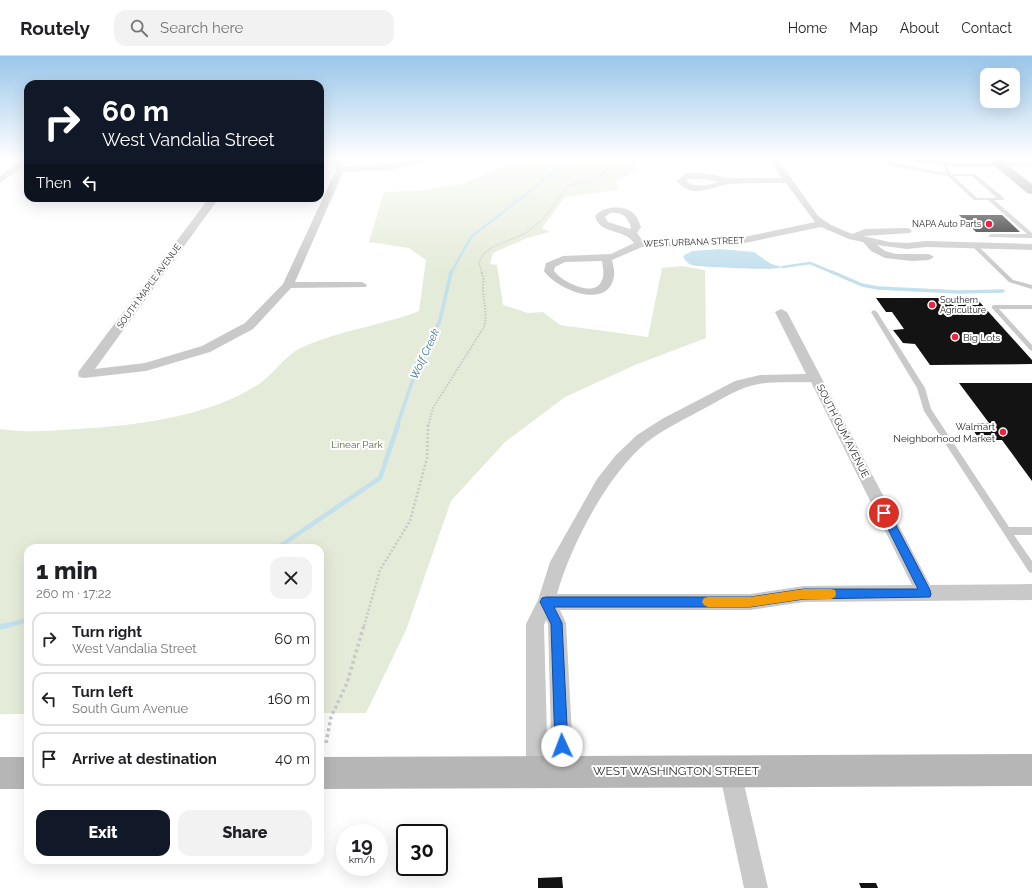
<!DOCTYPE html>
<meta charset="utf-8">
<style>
body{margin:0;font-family:Raleway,sans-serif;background:#f2f2f2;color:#202124;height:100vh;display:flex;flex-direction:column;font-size:15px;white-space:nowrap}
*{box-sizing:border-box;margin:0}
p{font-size:13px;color:#757577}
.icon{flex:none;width:22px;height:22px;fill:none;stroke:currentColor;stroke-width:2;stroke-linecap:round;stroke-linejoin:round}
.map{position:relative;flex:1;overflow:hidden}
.panel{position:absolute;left:24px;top:488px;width:300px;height:320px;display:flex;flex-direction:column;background:#fff;border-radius:12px;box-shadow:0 4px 16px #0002}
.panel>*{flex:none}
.top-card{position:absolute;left:24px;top:24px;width:300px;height:122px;border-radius:12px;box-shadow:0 4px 16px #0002;background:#111827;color:#fff;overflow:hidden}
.tools{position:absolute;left:980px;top:12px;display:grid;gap:8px}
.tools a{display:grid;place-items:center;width:40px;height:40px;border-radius:8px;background:#fff;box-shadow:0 4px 16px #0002;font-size:20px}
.speed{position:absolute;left:336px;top:768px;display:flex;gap:8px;font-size:20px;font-weight:700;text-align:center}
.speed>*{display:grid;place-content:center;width:52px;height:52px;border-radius:50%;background:#fff;box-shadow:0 4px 16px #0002;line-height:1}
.speed small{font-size:10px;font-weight:400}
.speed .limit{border:2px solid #111;border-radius:6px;background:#fff;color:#111}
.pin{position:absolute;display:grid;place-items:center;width:34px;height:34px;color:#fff;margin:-17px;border:2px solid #fff;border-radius:50%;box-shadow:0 1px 4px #0007}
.me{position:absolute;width:44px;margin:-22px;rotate:358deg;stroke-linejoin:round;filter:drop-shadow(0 0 3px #0008)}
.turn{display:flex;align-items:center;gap:14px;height:84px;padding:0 12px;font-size:18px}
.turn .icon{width:52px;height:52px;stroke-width:2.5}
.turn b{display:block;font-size:28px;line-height:34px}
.then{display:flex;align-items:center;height:38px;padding:0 12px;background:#0003;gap:8px;font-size:15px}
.round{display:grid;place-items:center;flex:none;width:42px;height:42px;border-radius:12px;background:#f2f2f2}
.headline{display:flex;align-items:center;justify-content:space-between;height:68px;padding:0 12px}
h1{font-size:24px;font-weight:800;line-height:30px}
.button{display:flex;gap:8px;margin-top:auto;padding:8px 12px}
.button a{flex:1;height:46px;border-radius:12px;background:#111827;color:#fff;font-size:16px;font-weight:800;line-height:46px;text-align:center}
.button a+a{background:#f2f2f2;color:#202124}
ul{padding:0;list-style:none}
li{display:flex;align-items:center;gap:12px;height:54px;margin:0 8px 6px;padding:0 4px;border:2px solid #e0e0e0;border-radius:12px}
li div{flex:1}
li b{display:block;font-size:15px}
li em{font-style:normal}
header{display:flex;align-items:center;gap:24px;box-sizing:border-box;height:56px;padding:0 20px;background:#fff;border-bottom:1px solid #e0e0e0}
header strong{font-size:19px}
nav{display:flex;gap:22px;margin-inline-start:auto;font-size:14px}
.search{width:280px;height:36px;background:#f2f2f2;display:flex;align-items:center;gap:10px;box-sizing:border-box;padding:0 14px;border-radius:12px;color:#757577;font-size:15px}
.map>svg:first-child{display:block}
.green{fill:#e4ebd8}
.water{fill:#c3e0ed}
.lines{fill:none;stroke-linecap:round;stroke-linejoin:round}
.stream-far3{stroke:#c3e0ed;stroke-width:2.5}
.stream-far2{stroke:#c3e0ed;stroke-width:3.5}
.stream-far1{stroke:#c3e0ed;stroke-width:4.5}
.stream{stroke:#c3e0ed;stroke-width:5.5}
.building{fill:#131313}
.path-far3{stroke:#c9c9c9;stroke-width:1.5;stroke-dasharray:1 1;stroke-linecap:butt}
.path-far2{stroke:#c9c9c9;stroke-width:2;stroke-dasharray:1.5 1.5;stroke-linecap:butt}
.path-far1{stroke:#c9c9c9;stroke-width:2.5;stroke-dasharray:2 2;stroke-linecap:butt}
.path{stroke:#c9c9c9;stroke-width:3.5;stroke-dasharray:3 3;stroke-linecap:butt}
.service{fill:#c9c9c9;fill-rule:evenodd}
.minor{fill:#c9c9c9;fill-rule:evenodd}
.secondary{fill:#b6b6b6;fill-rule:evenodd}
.primary{fill:#a4a4a4;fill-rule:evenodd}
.route{fill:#1a73e8;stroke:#114b97}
.slow{fill:#f59e0b}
.poi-dot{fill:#f02242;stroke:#fff;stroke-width:1.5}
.labels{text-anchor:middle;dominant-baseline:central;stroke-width:4;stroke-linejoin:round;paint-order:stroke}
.far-poi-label{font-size:9px;fill:#2c2c2c;stroke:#fff;text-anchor:end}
.far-street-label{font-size:9px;fill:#2c2c2c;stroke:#fff}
.poi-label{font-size:10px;fill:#2c2c2c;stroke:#fff;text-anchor:start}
.street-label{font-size:10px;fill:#2c2c2c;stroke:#fff}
.park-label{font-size:10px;fill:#546a37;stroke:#fff}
.water-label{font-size:11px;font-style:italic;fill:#367793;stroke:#fff}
.near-street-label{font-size:12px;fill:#2c2c2c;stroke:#fff}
</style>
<header>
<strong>Routely</strong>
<div class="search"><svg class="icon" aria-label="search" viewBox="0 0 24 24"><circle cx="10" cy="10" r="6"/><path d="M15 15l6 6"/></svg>Search here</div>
<nav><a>Home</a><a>Map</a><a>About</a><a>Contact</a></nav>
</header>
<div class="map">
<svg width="1032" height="832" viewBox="0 0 1032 832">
<rect width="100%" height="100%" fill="#fff"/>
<!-- green -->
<path class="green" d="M531,101H683L661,105H642L634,110L636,115L617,125L618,134L565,141L542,172L550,176L527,182L493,197L490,208L497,209L503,249L528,257L543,256L560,269L648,281L662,212L681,210L705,214L706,282L635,309L565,341L505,386L451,445L406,574L366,657H320V492H28V658H0V373C28,377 51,375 78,373C138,369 208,361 259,328C274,318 287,297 303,291C340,274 381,270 419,255L426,204L409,192L369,186L384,136L420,135L461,128Z"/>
<!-- water -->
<path class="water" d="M720,193L754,196L771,208L783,211C774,215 712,211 697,210C691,210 685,206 683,200L692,195Z"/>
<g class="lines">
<!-- stream-far3 -->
<g class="stream-far3">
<polyline points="783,211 810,207 834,217"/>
<polyline points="451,217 471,181 574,101"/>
</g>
<!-- stream-far2 -->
<g class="stream-far2">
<polyline points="832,216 862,229 878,232 959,236 1003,235"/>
<polyline points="397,370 412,326 440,264 451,216"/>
</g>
<!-- stream-far1 -->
<g class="stream-far1">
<polyline points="277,492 380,422 398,369"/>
<polyline points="5,570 28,564"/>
</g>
<!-- stream -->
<polyline class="stream" points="0,571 9,569"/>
</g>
<!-- building -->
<g class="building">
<polygon points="959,159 1002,159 1020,176 976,176"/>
<polygon points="876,242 976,242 1032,304 1032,308 930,309 915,288 903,287 893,274 904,273 892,256 886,256"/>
<polygon points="959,327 1032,327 1032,425 1002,384 980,384 968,367 989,367"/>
<polygon points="562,821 563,832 538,832 538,822"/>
<polygon points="859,827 876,827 878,832 861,832"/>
</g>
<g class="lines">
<!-- path-far3 -->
<path class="path-far3" d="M482,217L479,207C485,187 512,186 527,176C545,164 556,146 569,129C596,124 600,123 617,101"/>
<!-- path-far2 -->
<path class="path-far2" d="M428,370L433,352L484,271C488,257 483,246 483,232C483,225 485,222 481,216"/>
<!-- path-far1 -->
<polyline class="path-far1" points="364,570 380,514 410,465 427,402 428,369"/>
<!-- path -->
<polyline class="path" points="326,687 331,661 347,627 364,569"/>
<!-- service -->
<g class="service">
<path d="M891,101H895L892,107L946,117L943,108L945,107L947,108L951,118H975L1004,142V144H994L1032,177V182L989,181V179L991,178H1027L988,144H974L948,120L887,109ZM953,120H972L997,142H977Z"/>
<polygon points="954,101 958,101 970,109 966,110"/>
<polygon points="973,189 977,189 1013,224 1032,229 1032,233 1009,226 973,191"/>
<polygon points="994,249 1032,249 1032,253 999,253 1032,289 1032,295 1030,294 992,252 992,250"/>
<polygon points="874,254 877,256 925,332 931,353 1009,471 1032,471 1032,479 1014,479 1032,505 1032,517 1029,516 924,355 917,332 871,256"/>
</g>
<!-- minor -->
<g class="minor">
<polygon points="25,101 28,101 28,107 0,127 0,120"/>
<polygon points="333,101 341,101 344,111 389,108 428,101 442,101 438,103 389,114 343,116 295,226 362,226 367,229 366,231 291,232 253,273 210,296 146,315 84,322 79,321 78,318 79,315 209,142 219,142 95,313 145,307 202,290 245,267 283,228 336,114"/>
<path d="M768,101H776L818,160L831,169L852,178L865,173L907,172L910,173L912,175L910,177L863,180L889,186L907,187L926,185L1032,188V194L926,191L907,193L877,189L885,195L896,198H929L934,201L929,204L912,205L885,202L871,195L863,186L849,183L821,171L735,189L642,191L612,204C613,209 615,215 614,220C609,255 557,234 544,215L546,207L563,200L611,198L634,187C624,172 600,179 595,160L597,158C605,150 624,149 633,157C637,160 639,166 641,171L637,177L643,185L735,183L815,166L786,127C768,127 750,127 732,128C714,128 693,146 677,125L686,117H703L728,122H782ZM688,123H703L719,126C709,129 695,133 686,125ZM610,157C622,156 627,160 631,171L630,173L608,166L605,161ZM602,205C603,212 605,219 601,226C593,242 561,225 554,215L555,211L565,206Z"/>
<polygon points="895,101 915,101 959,107 1032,106 1032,110 959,111 899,103"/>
<path d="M781,253L787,256L930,529L1032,528V544L804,546L750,554H560L566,567L574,716L571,724L563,727L555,724L552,716L548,568L546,564L544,569L548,716L545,724L537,727L529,724L526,716V568L538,544L550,506L597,423L616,399L637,379L662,363L735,325L760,319L806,318L775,256ZM811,326L912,529L804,530L750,538H557C571,489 607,419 647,386C665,372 687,362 707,351C724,342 740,331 759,328C776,325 794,327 811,326Z"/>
<polygon points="730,704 738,707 741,715 768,832 744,832 719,715 722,707"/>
</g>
<!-- secondary -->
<g class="secondary">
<polygon points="1032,698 1032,730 320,733 320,701"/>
<rect x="0" y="701" width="28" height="32"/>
</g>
<!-- primary -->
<polygon class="primary" points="984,101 997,101 1032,128 1032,138 1027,137"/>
</g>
<!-- sky -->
<linearGradient id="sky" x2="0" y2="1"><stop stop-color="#99c6ea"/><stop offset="0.47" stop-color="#fff"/><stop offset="1" stop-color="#fff" stop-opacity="0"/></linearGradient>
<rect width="1032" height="217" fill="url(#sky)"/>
<!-- route -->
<polygon class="route" points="884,453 888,454 930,534 931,538 930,541 804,543 750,551 554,551 562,567 568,690 566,694 562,696 557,694 555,690 551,568 540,546 542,542 546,541 750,541 804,533 918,533 880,457"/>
<!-- slow -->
<polygon class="slow" points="804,533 831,533 835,534 836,538 835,541 831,543 804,543 750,551 708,551 704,549 702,546 704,542 708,541 750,541"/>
<!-- markers -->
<g class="poi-dot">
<circle cx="989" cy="168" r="4"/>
<circle cx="932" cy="249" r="4"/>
<circle cx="955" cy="281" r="4"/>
<circle cx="1003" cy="376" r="4"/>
</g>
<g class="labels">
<!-- far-poi labels -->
<g class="far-poi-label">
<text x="981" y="168">NAPA Auto Parts</text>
<text x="940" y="244" text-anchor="start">Southern<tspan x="940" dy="10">Agriculture</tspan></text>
</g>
<!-- far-street labels -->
<g class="far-street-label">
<text transform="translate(694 186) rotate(-2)">WEST URBANA STREET</text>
<text transform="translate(149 230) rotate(-54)">SOUTH MAPLE AVENUE</text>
</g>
<!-- poi labels -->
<g class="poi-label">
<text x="963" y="281">Big Lots</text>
<text x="995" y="370" text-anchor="end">Walmart<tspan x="995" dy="12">Neighborhood Market</tspan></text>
</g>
<!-- street labels -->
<g class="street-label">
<text transform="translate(843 375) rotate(63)">SOUTH GUM AVENUE</text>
</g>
<!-- park labels -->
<g class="park-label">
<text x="357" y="388">Linear Park</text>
</g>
<!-- water labels -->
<g class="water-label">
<text transform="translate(425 298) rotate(-65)">Wolf Creek</text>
</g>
<!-- near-street labels -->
<g class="near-street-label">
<text x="676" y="715">WEST WASHINGTON STREET</text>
</g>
</g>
</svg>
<div class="tools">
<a><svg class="icon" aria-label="layers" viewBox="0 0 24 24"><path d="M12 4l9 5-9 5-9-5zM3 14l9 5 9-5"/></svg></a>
</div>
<div class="speed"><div>19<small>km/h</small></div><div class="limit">30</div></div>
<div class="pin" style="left:884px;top:457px;background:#d93025"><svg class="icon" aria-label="arrive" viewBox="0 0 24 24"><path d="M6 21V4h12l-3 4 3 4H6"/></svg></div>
<svg class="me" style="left:562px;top:690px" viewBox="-20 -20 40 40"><circle r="19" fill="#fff"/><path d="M0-13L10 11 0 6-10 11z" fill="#1a73e8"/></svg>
<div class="top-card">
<div class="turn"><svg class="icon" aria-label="right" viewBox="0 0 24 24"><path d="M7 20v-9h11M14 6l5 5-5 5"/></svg><div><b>60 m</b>West Vandalia Street</div></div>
<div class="then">Then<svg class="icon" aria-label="left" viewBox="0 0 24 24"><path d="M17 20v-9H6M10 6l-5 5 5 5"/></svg></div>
</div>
<section class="panel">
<div class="headline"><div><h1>1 min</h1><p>260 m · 17:22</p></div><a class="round"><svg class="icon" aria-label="close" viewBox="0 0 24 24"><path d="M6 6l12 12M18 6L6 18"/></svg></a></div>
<ul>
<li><svg class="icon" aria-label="right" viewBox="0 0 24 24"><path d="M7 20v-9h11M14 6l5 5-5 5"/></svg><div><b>Turn right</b><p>West Vandalia Street</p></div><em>60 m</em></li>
<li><svg class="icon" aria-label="left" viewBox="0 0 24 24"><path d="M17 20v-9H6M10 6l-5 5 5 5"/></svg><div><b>Turn left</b><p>South Gum Avenue</p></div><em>160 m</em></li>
<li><svg class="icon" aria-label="arrive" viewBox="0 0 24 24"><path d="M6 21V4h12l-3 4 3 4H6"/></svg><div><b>Arrive at destination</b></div><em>40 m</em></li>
</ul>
<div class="button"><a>Exit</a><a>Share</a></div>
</section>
</div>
